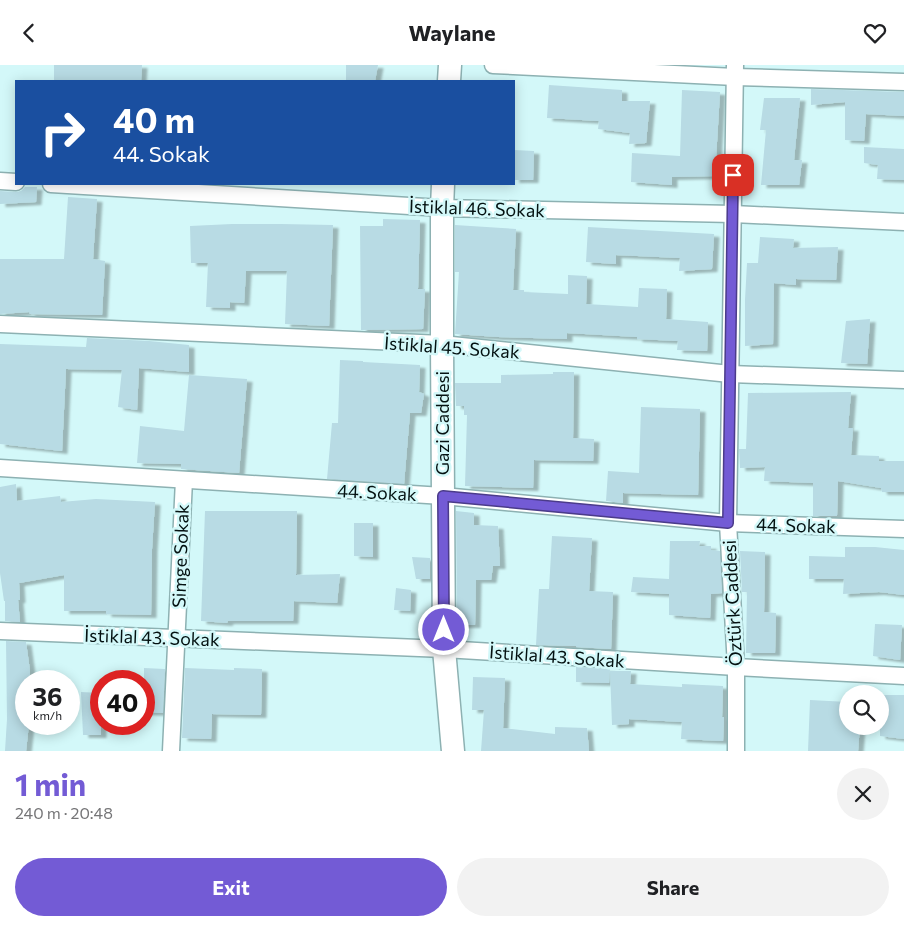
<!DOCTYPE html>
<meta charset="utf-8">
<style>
body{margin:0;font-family:Commissioner,sans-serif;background:#f2f2f2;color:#202124;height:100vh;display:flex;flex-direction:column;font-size:19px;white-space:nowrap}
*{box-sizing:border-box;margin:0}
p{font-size:16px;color:#757577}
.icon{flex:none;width:28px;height:28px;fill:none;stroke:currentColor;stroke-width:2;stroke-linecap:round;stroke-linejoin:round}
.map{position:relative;height:686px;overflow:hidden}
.details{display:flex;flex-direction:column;background:#fff;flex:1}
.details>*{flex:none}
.top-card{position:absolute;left:15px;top:15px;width:500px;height:105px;border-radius:0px;box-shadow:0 2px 12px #0003;background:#1a4fa0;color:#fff;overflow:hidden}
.fabs{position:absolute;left:839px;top:620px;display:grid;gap:10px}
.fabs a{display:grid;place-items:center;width:50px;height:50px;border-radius:50%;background:#fff;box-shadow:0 2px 12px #0003;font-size:25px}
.speed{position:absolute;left:15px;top:605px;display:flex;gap:10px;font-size:25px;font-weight:700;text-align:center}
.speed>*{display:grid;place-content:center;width:65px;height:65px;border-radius:50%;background:#fff;box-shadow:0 2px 12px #0003;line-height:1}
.speed small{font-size:12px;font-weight:400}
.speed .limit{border:8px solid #d22;background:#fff;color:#111}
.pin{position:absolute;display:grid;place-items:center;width:42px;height:42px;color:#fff;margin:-21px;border-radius:10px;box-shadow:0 2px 8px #0006}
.me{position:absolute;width:55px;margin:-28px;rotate:0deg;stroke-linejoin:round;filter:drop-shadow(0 0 4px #0008)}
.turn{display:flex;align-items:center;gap:18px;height:105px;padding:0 15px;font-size:22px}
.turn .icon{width:65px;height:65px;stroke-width:2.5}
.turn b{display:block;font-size:35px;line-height:42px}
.round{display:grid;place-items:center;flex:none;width:52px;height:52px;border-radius:26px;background:#f2f2f2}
.head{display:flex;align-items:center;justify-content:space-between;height:85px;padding:0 15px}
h1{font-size:30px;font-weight:700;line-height:38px;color:#735bd5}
.action{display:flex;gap:10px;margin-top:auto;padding:10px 15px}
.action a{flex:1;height:58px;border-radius:30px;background:#735bd5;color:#fff;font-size:20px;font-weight:700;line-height:58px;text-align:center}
.action a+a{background:#f2f2f2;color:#202124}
header{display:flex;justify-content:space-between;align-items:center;height:65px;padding:0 15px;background:#fff;font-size:22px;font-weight:700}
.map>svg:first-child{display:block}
.building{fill:#b8dbe4;filter:url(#shadow)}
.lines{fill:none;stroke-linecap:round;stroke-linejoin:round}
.street-casing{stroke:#8db1b2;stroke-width:19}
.secondary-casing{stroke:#8db1b2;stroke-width:25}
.street{stroke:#fff;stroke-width:16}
.secondary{stroke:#fff;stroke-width:22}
.route-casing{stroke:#4b3b8a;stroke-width:12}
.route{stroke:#735bd5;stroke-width:9}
.labels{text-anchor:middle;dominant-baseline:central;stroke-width:5;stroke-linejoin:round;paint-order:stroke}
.street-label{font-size:18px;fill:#041111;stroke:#d3f8f9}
</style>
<header><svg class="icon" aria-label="back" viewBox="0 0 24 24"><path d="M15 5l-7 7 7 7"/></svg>Waylane<svg class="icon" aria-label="heart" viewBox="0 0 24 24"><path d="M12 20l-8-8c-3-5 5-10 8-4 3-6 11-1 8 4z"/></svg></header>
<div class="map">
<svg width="904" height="686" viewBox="0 0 904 686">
<defs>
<filter id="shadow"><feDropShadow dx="5.5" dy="3" stdDeviation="1" flood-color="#0004"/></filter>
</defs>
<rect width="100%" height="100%" fill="#d3f8f9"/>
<!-- building -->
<g class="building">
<polygon points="54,0 142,0 141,16 54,16"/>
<polygon points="346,0 378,0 375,16 346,16"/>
<polygon points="549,20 622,25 622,36 650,36 646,78 629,79 630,68 598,64 599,56 547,53"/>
<polygon points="811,24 904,27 904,51 866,49 864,76 845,75 845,37 811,40"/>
<polygon points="682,25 720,27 715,111 672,112 672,120 631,117 632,88 680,91"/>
<polygon points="764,33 800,33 794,95 802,95 799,120 761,120 766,65 760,65"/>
<polygon points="864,82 904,84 904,115 877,114 878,100 864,98"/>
<polygon points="514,85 534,86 533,115 514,115"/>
<polygon points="25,122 37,122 36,137 0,139 0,126 16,127 21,126"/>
<polygon points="68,132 97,134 93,194 105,196 102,250 30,249 29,247 0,249 0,194 64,194"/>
<polygon points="383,154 420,155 418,224 425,224 423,264 361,265 360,161 383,161"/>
<polygon points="232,159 281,159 333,160 329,261 285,259 287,206 246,206 244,238 230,237 230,243 206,242 208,198 191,198 190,161"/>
<polygon points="455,160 516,164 513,225 524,225 524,227 568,229 568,210 587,211 586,239 638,242 639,223 667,224 666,254 708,257 707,286 677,285 678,276 637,274 637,272 567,268 567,274 498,272 455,269 459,207 455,207"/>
<polygon points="588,162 714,169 712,204 679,206 680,193 616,190 616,199 586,197"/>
<polygon points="760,172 794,174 793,183 838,182 836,215 796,214 796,220 774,218 773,279 745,281 745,235 747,198 758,198"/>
<polygon points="870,254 867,299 841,298 846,256"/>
<polygon points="87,273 149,276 189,280 189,307 139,303 137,345 118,342 122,305 66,304 62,386 0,379 0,279 86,282"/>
<polygon points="340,295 363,296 363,297 420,300 419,327 424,329 421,348 410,348 404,419 327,414 332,358 338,358"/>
<polygon points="553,307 574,307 573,373 594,374 593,396 534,395 533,423 465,421 467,350 464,350 464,341 456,341 455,318 501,318 501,310 553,309"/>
<polygon points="189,310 247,314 239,408 181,404 181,399 137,398 140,361 184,366"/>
<polygon points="851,327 848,363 853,363 851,390 879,391 879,396 904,396 904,427 882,427 881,423 838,416 837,451 813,451 813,418 764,416 765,402 740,403 739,384 746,384 748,328"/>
<polygon points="641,342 700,344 698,430 623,428 623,438 606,436 608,406 639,408"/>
<polygon points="16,419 17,436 60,431 61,437 96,434 155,437 152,484 151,550 106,549 106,546 64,546 64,510 19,518 20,535 18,535 20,557 5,556 5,536 4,536 0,508 0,422"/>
<polygon points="205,446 297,446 296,510 340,509 337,538 294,536 293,556 228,556 227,558 201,556"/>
<polygon points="456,446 474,448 474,460 498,461 500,501 493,501 491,515 476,515 475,560 457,560"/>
<polygon points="354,458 373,458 373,492 354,491"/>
<polygon points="552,471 592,473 589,526 613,527 611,584 576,582 576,581 536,580 539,524 549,524"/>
<polygon points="670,476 700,476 699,481 711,481 711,485 720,486 722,528 711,529 710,553 669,550 669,529 631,527 633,512 669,514"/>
<polygon points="845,482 875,482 904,485 904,530 879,527 843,529 844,514 809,514 809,491 845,492"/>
<polygon points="740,486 765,487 764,547 776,548 775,588 746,588 747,527 742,527"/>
<polygon points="412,492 430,493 430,514 416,514"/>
<polygon points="396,523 411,525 410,546 394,545"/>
<polygon points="875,559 902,560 900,595 873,591"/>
<polygon points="6,576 26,577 30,606 30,616 26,616 26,659 29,659 26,686 5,686 7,654"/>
<polygon points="576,602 610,604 609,618 576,617"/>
<polygon points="144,603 165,604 163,648 144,647"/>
<polygon points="185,603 234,605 234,603 262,604 261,650 212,649 211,674 182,673"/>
<polygon points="610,606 631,606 630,619 682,622 682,619 723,621 722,652 724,652 723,676 681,674 682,657 629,654 629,659 612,660"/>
<polygon points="473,612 505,613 503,663 555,669 555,662 587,663 589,686 481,686 484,645 472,645"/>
<polygon points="81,627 101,628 101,670 83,670"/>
<polygon points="880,630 904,630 904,674 880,671"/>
<polygon points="810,635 848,637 848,661 860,661 858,686 808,686"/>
</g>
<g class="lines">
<!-- street casing -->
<g class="street-casing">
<g id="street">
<polyline points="493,0 735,12 904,17"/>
<polyline points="735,0 728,458 736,602 736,686"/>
<polyline points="0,116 16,117"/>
<polyline points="51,119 442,143 733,149 904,157"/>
<polyline points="0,259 442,279 730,309 904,315"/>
<polyline points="0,403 443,431 728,458 904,464"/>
<polyline points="0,566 444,584 736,602 904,611"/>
<polyline points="171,686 184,415"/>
</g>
</g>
<!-- secondary casing -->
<g class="secondary-casing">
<g id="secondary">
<polyline points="449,16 450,0"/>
<polyline points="443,119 442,143 442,279 444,584 453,686"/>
</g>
</g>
<!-- street -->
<use href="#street" class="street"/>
<!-- secondary -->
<use href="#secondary" class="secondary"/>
</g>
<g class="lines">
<!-- route casing -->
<g class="route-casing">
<polyline id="route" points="444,565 443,431 728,458 733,110"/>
</g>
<!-- route -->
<use href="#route" class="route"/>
</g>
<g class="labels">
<!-- street labels -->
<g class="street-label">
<text transform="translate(477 143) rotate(2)">İstiklal 46. Sokak</text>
<text transform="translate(452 282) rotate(4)">İstiklal 45. Sokak</text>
<text transform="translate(442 358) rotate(-90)">Gazi Caddesi</text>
<text transform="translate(377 427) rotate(3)">44. Sokak</text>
<text transform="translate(796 460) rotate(2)">44. Sokak</text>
<text transform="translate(180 491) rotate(-88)">Simge Sokak</text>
<text transform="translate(732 538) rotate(-93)">Öztürk Caddesi</text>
<text transform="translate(152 572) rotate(2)">İstiklal 43. Sokak</text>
<text transform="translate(557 591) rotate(4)">İstiklal 43. Sokak</text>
</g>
</g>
</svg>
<div class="fabs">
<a><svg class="icon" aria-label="search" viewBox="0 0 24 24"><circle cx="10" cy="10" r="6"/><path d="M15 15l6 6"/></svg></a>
</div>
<div class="speed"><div>36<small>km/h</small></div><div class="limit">40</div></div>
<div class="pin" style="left:733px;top:110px;background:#d93025"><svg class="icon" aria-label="arrive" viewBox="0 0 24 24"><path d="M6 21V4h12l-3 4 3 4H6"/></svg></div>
<svg class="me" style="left:444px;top:565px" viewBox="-20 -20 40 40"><circle r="17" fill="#735bd5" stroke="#fff" stroke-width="3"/><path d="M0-11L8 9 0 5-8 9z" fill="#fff"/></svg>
<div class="top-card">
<div class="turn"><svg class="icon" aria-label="right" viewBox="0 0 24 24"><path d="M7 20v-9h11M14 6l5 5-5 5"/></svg><div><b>40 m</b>44. Sokak</div></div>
</div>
</div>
<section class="details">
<div class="head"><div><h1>1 min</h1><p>240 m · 20:48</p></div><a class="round"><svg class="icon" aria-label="close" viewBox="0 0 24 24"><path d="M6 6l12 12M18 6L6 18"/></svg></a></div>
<div class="action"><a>Exit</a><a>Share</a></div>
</section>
